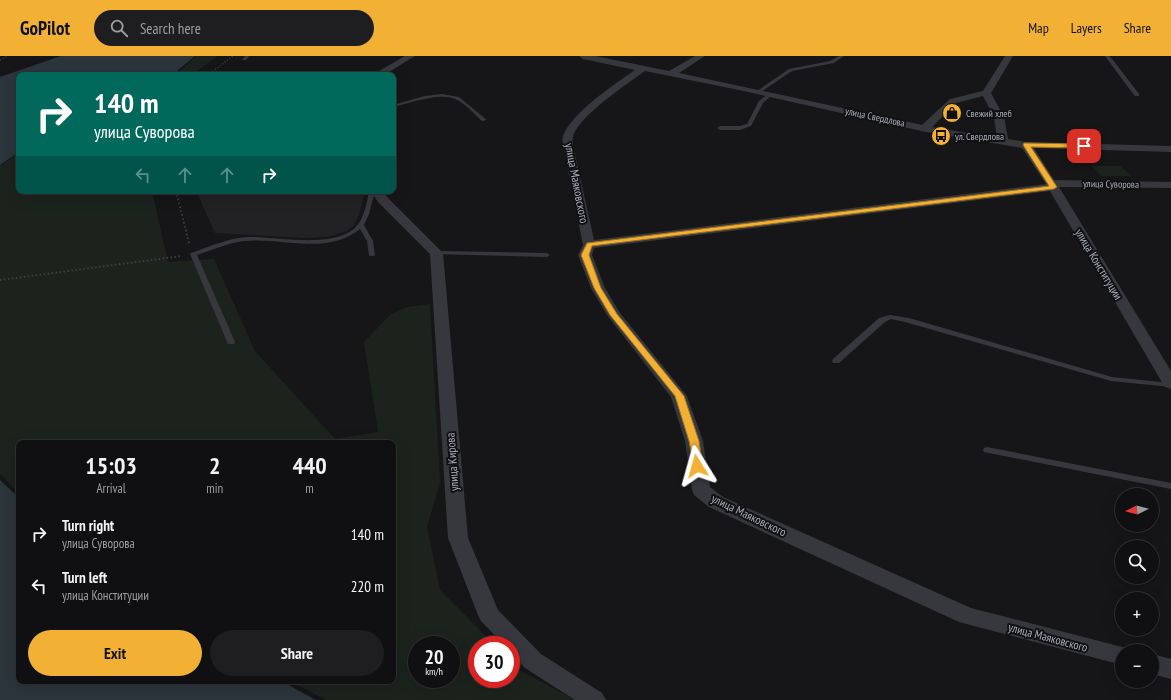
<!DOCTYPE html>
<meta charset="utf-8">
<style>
body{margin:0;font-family:"PT Sans Narrow",sans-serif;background:#1e1e20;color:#f1f3f6;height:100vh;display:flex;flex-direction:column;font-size:15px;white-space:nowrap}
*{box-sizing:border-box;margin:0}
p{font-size:13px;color:#9c9d9f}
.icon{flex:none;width:22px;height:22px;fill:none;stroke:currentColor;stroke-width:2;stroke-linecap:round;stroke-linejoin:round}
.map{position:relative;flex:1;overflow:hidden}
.details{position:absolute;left:16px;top:384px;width:380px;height:244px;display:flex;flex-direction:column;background:#101012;border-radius:8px;box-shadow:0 4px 16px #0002,0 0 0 1px #303032}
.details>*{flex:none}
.banner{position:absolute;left:16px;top:16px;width:380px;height:122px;border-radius:8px;box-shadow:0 4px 16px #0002,0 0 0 1px #303032;background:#00695c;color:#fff;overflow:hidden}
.needle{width:26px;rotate:264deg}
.buttons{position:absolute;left:1115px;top:432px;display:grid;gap:8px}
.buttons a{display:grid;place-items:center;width:44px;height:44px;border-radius:50%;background:#101012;box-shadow:0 4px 16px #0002,0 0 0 1px #303032;font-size:20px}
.speed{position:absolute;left:408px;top:580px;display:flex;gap:8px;font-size:20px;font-weight:700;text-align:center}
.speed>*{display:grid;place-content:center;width:52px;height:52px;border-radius:50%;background:#101012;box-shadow:0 4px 16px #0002,0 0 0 1px #303032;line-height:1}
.speed small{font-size:10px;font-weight:400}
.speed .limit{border:6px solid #d22;background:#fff;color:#111}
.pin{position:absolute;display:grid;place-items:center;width:34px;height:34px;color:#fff;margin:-17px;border-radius:8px;box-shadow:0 2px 6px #0006}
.me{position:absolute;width:44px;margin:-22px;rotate:352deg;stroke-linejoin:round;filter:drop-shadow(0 0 3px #0008)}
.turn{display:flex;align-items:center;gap:14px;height:84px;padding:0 12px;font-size:18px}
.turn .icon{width:52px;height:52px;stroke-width:2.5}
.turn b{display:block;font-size:28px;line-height:34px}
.lanes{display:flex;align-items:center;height:38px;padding:0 12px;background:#0003;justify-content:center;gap:20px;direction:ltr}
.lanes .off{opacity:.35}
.eta{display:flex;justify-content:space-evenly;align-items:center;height:68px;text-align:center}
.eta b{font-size:24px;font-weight:600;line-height:28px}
.action{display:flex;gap:8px;margin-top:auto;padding:8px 12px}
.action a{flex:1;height:46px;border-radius:24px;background:#f2b134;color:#111;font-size:16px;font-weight:600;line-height:46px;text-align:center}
.action a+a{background:#1e1e20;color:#f1f3f6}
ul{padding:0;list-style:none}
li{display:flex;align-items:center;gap:12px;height:52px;padding:0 12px}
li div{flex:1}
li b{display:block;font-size:15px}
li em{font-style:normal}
header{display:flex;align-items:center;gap:24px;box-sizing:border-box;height:56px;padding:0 20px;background:#f2b134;color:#111}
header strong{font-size:19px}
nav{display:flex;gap:22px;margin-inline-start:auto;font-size:14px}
.search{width:280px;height:36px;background:#1e1e20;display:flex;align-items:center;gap:10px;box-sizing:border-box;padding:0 14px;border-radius:22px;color:#9c9d9f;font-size:15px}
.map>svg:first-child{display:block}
.built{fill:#222225}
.green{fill:#1c231d;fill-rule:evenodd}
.water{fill:#2c353c}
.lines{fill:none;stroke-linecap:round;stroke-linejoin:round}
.path-far1{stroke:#3d3f44;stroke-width:1.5;stroke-dasharray:1 2;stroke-linecap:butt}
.path{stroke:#3d3f44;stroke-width:2;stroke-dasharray:1.5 2.5;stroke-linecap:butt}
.service{fill:#37383d;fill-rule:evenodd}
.minor{fill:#37383d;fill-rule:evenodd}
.route{fill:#f2b134;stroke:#9d7322}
.labels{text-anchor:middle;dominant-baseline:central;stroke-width:4;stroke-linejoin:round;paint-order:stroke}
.far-poi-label{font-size:10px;fill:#a8adb8;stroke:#111113;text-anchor:start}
.far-street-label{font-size:10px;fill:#a8adb8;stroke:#111113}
.street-label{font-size:12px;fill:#a8adb8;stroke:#111113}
</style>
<header>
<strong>GoPilot</strong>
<div class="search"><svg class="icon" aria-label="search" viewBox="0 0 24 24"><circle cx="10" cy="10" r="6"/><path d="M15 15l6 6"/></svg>Search here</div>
<nav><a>Map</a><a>Layers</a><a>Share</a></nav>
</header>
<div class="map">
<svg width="1171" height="644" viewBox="0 0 1171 644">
<rect width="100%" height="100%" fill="#161618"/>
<!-- built -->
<polygon class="built" points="196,135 364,135 365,136 359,159 354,169 347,175 328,181 305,182 215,177"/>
<!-- green -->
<g class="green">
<polygon points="197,0 217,0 192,19 175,19"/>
<path d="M19,97V135H152L168,206L214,203L255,295L335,383L378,376L364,286L391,258L407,251L430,248L440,426L427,471L440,534L495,589H477V623H511V605L521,615L575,644H326L290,625H393V387H19V438L0,418V110ZM417,589H451V623H417Z"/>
<polygon points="1091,110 1120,110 1132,120 1102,120"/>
</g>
<!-- water -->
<g class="water">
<polygon points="61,0 195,0 172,19 19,19 19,96 0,109 0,21"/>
<polygon points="0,424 19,442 19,625 281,625 316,644 0,644"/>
</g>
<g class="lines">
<!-- path-far1 -->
<g class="path-far1">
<polyline points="0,4 8,0"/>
<polyline points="208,19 233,0"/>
</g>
<!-- path -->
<g class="path">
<polyline points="176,135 189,187"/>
<polyline points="0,224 182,200"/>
</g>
<!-- service -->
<g class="service">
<polygon points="245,0 249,0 246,4 242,4"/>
<polygon points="839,0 844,0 834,7 792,15 761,36 757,35 789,13 830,5"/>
<polygon points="1105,0 1109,0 1113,4 1139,38 1139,40 1135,40 1131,35"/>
<polygon points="769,37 773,38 763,47 751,70 740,74 720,74 717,72 720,70 740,70 747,68 759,45"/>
<path d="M442,38L459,41L487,64L482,65C474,58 465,47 455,43C439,36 410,47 393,51V49L425,40Z"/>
<path d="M369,135H375L369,158L364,169L373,185L375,199L374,200H370L369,199L367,185L360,173C327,200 282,181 244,185C228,187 212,194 197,199L235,286L234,288H228L190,198L191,197C209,191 228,182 247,181C276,180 340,195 359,167C365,158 367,145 369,135Z"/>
<polygon points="436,195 547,197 550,199 547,201 434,198 434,196"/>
<polygon points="890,259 909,262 1112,321 1171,327 1171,331 1111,325 905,266 891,263 885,266 839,307 833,307 832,305 833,303 879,262"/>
<polygon points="987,391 1171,427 1171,433 984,396 983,394 984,392"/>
</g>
<!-- minor -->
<g class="minor">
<polygon points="405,0 415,0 384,19 372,19"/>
<path d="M579,0H595L669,15L695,0H705L679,17L922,69L950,43L983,35L1005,0H1013L991,37L1004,61L1008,83L1026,86L1171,90V96L1034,92L1054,124L1171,126V132L1059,131L1171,315V333L1165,331L1163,328L1050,135L594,192L592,199L605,232L620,257L687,340L703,385L710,431L723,441L971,552L1130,593L1131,595H1122V609L959,566L709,451L694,439L692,434L685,385L671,341L607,259L591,232L578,199L583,189L563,89C563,86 562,83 563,80C572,56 615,28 635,14L583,3ZM645,15L739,34L926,76L1022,92L1046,128L594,184L573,89C573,86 572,83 573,80C581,58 626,29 645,15ZM983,40L994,61L997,82L932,71L956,47Z"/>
<polygon points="371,135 383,135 387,141 443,197 468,482 498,554 541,598 602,637 606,644 575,644 525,612 511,597 511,589 504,589 481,565 478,559 448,482 430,198 378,146"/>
<polygon points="1152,598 1171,603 1171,623 1152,618"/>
</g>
</g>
<!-- route -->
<polygon class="route" points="1024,87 1084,88 1087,90 1084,92 1031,91 1057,131 1054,133 592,190 589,199 601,232 617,258 684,340 699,385 703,410 701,412 694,412 689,385 675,340 610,259 594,232 581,199 587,187 1049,130 1023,89"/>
<!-- icons -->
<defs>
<g id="shop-disc" transform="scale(1)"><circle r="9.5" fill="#f2b134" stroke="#111113"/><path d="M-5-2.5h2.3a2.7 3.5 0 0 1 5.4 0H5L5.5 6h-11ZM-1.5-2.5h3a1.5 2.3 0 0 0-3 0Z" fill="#111"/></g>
<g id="bus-disc" transform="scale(1)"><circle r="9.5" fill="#f2b134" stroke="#111113"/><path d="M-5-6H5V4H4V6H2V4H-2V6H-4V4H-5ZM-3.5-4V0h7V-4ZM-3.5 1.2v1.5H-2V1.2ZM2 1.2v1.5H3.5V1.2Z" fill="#111"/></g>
</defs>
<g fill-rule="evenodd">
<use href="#shop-disc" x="952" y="57"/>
<use href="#bus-disc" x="941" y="80"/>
</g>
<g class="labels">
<!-- far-poi labels -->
<g class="far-poi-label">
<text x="966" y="57">Свежий хлеб</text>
<text x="955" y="80">ул. Свердлова</text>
</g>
<!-- far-street labels -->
<g class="far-street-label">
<text transform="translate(875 61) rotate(12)">улица Свердлова</text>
<text transform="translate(1111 128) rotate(1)">улица Суворова</text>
</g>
<!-- street labels -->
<g class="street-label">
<text transform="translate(577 127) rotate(79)">улица Маяковского</text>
<text transform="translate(1099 208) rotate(59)">улица Конституции</text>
<text transform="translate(452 406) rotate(-94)">улица Кирова</text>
<text transform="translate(749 459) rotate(26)">улица Маяковского</text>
<text transform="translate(1048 581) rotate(15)">улица Маяковского</text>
</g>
</g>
</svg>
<div class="buttons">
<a><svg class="needle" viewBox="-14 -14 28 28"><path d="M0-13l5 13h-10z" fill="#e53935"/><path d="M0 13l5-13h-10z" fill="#9c9d9f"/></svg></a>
<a><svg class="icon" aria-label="search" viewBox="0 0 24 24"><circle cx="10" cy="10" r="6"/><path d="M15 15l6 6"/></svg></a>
<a>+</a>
<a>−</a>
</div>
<div class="speed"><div>20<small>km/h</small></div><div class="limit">30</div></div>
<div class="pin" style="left:1084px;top:90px;background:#d93025"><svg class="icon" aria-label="arrive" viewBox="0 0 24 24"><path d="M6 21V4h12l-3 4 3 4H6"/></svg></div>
<svg class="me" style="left:697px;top:410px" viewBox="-20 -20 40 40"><path d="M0-17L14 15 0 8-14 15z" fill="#f2b134" stroke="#fff" stroke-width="4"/></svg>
<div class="banner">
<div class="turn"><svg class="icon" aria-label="right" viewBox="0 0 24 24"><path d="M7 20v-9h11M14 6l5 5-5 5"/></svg><div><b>140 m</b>улица Суворова</div></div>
<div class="lanes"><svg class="icon off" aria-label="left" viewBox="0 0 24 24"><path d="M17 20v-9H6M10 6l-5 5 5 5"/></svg><svg class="icon off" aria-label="ahead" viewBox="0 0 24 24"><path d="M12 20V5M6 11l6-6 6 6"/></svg><svg class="icon off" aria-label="ahead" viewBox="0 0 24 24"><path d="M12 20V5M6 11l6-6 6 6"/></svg><svg class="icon" aria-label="right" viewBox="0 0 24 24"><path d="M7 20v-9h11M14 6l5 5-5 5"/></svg></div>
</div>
<section class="details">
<div class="eta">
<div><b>15:03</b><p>Arrival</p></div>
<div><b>2</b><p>min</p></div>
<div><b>440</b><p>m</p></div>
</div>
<ul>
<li><svg class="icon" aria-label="right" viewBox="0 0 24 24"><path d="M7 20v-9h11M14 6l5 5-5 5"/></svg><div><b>Turn right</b><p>улица Суворова</p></div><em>140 m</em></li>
<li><svg class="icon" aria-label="left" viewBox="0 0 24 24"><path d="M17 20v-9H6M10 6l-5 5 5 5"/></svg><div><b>Turn left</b><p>улица Конституции</p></div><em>220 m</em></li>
</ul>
<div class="action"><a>Exit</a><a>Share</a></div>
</section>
</div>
